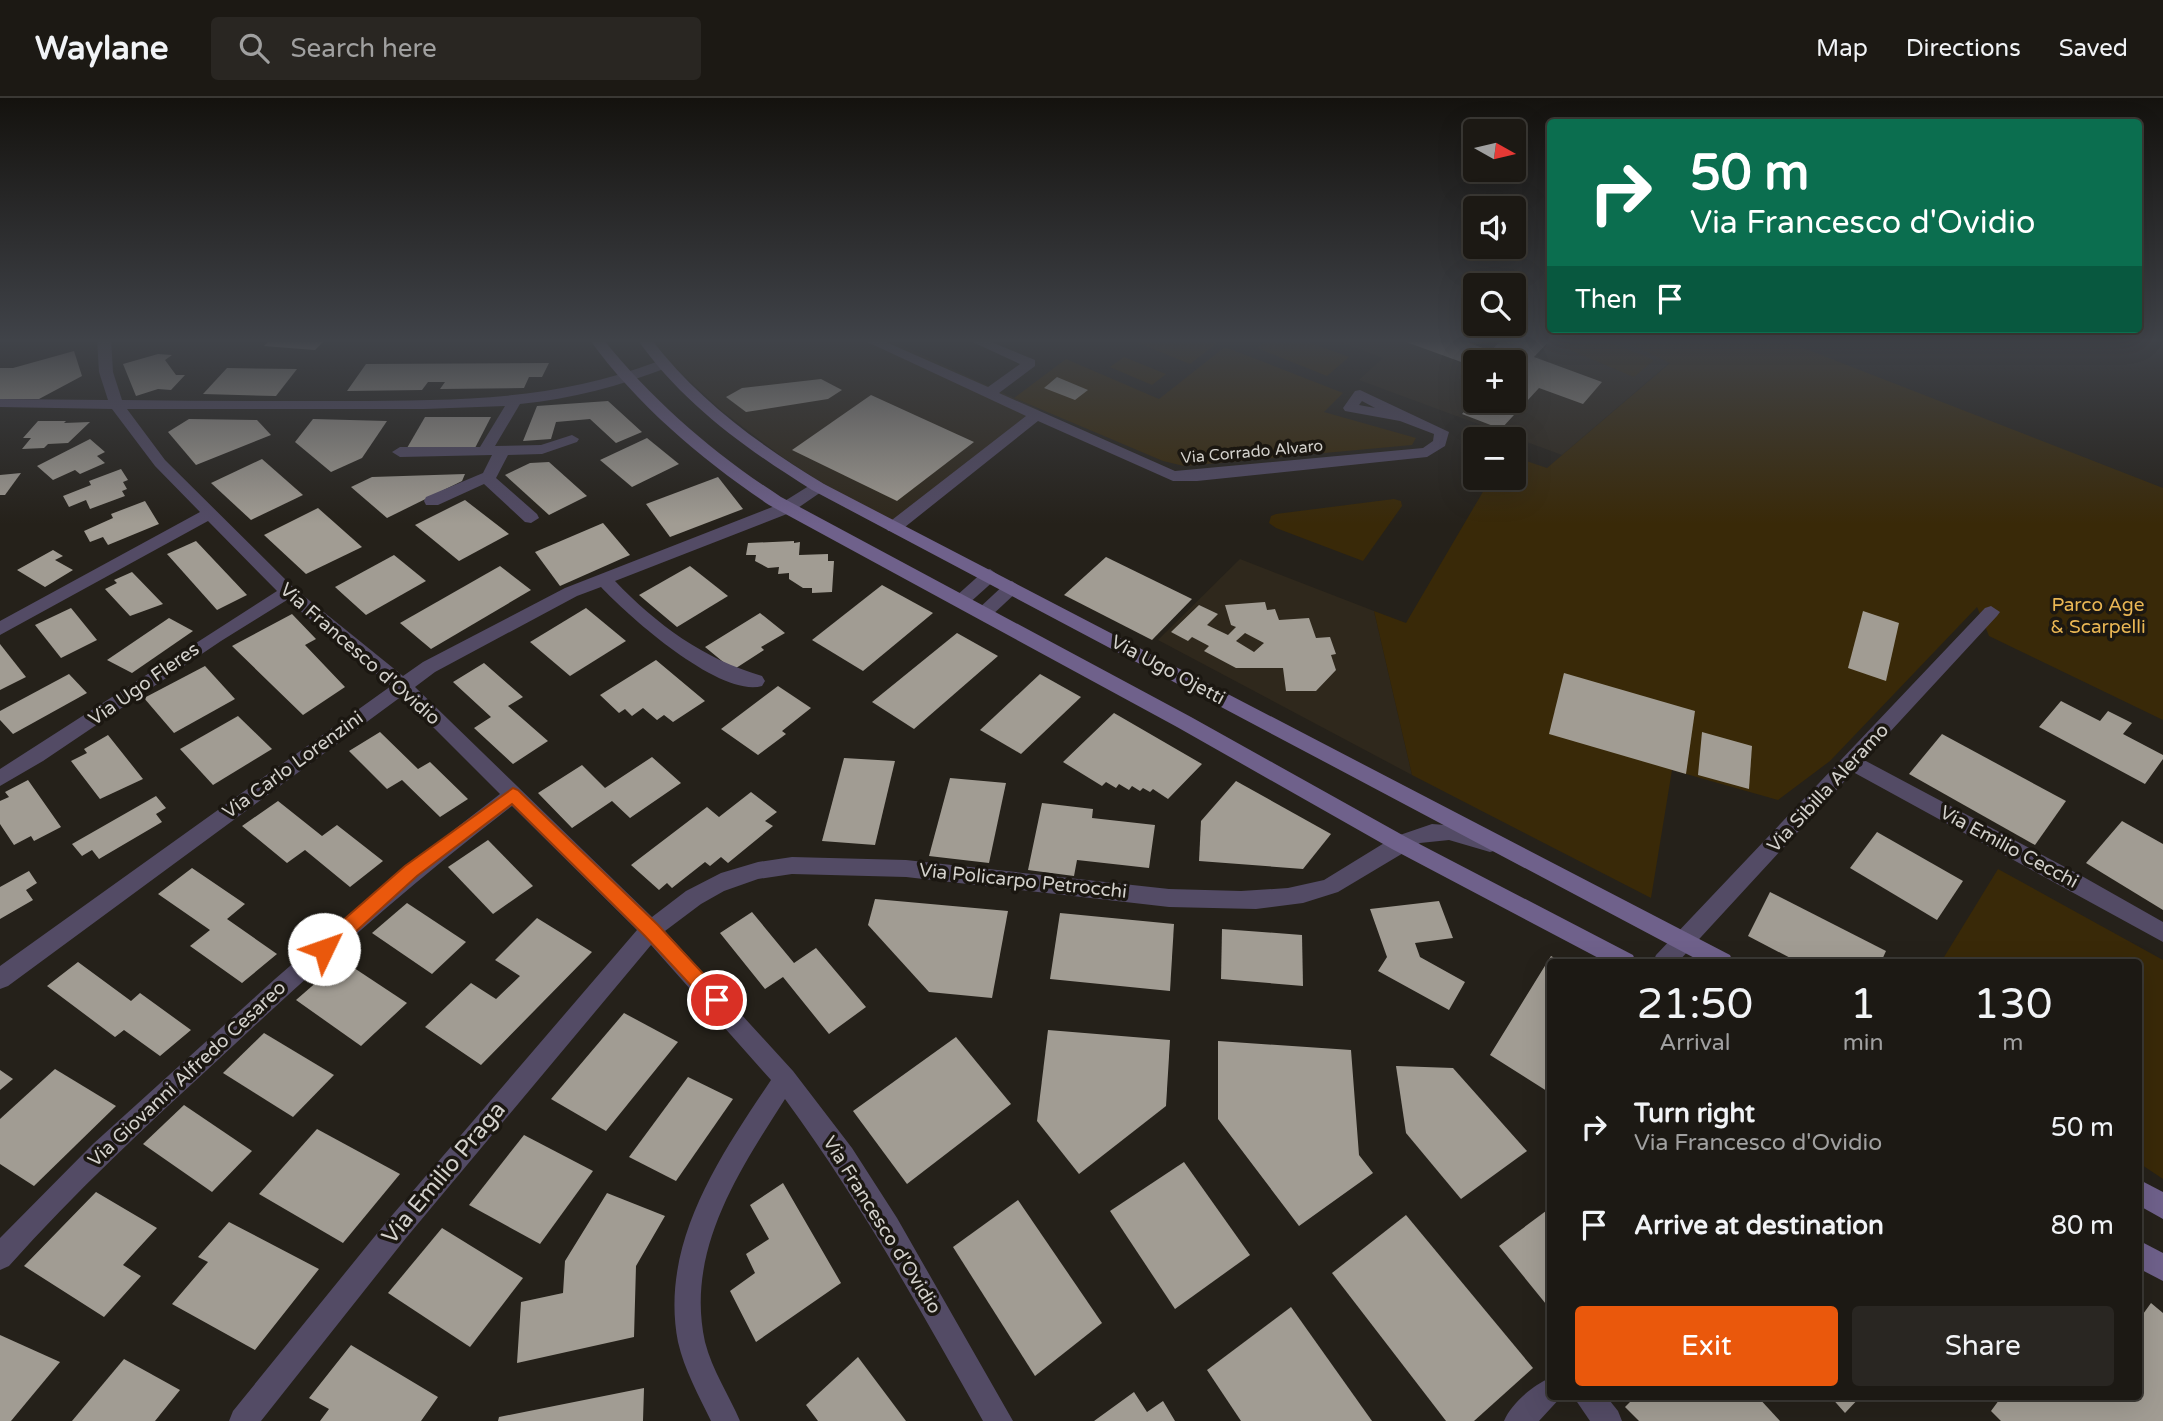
<!DOCTYPE html>
<meta charset="utf-8">
<style>
body{margin:0;font-family:"Varela Round",sans-serif;background:#292622;color:#f1f3f6;height:100vh;display:flex;flex-direction:column;font-size:26px;white-space:nowrap}
*{box-sizing:border-box;margin:0}
p{font-size:23px;color:#a0a0a0}
.icon{flex:none;width:38px;height:38px;fill:none;stroke:currentColor;stroke-width:2;stroke-linecap:round;stroke-linejoin:round}
.map{position:relative;flex:1;overflow:hidden}
.drawer{position:absolute;left:1547px;top:861px;width:595px;height:441px;display:flex;flex-direction:column;background:#1c1914;border-radius:7px;box-shadow:0 7px 28px #0002,0 0 0 2px #3a3834}
.drawer>*{flex:none}
.guide{position:absolute;left:1547px;top:21px;width:595px;height:214px;border-radius:7px;box-shadow:0 7px 28px #0002,0 0 0 2px #3a3834;background:#0b6e4f;color:#fff;overflow:hidden}
.needle{width:46px;rotate:98deg}
.fabs{position:absolute;left:1463px;top:21px;display:grid;gap:14px}
.fabs a{display:grid;place-items:center;width:63px;height:63px;border-radius:7px;background:#1c1914;box-shadow:0 7px 28px #0002,0 0 0 2px #3a3834;font-size:35px}
.pin{position:absolute;display:grid;place-items:center;width:60px;height:60px;color:#fff;margin:-30px;border:4px solid #fff;border-radius:50%;box-shadow:0 2px 7px #0007}
.me{position:absolute;width:77px;margin:-38px;rotate:48deg;stroke-linejoin:round;filter:drop-shadow(0 0 5px #0008)}
.turn{display:flex;align-items:center;gap:24px;height:147px;padding:0 28px;font-size:32px}
.turn .icon{width:91px;height:91px;stroke-width:2.5}
.turn b{display:block;font-size:49px;line-height:60px}
.then{display:flex;align-items:center;height:66px;padding:0 28px;background:#0003;gap:14px;font-size:26px}
.eta{display:flex;justify-content:space-evenly;align-items:center;height:119px;text-align:center}
.eta b{font-size:42px;font-weight:600;line-height:49px}
.cta{display:flex;gap:14px;margin-top:auto;padding:14px 28px}
.cta a{flex:1;height:80px;border-radius:7px;background:#ea580c;color:#fff;font-size:28px;font-weight:600;line-height:80px;text-align:center}
.cta a+a{background:#292622;color:#f1f3f6}
ul{padding:0;list-style:none}
li{display:flex;align-items:center;gap:21px;height:98px;padding:0 28px}
li div{flex:1}
li b{display:block;font-size:26px}
li em{font-style:normal}
header{display:flex;align-items:center;gap:42px;box-sizing:border-box;height:98px;padding:0 35px;background:#1c1914;border-bottom:2px solid #3a3834}
header strong{font-size:33px}
nav{display:flex;gap:38px;margin-inline-start:auto;font-size:24px}
.search{width:490px;height:63px;background:#292622;display:flex;align-items:center;gap:18px;box-sizing:border-box;padding:0 24px;border-radius:7px;color:#a0a0a0;font-size:26px}
.map>svg:first-child{display:block}
.built{fill:#2f281c;fill-rule:evenodd}
.green{fill:#392908}
.building{fill:#a19c93;fill-rule:evenodd}
.lines{fill:none;stroke-linecap:round;stroke-linejoin:round}
.minor{fill:#534b65;fill-rule:evenodd}
.secondary{fill:#6f618b;fill-rule:evenodd}
.route{fill:#ea580c;stroke:#983908;stroke-width:2}
.labels{text-anchor:middle;dominant-baseline:central;stroke-width:7;stroke-linejoin:round;paint-order:stroke}
.far-street-label{font-size:16px;fill:#d3d1cc;stroke:#1b1711}
.park-label{font-size:19px;fill:#e9b654;stroke:#1b1711}
.street-label{font-size:19px;fill:#d3d1cc;stroke:#1b1711}
.near-street-label{font-size:23px;fill:#d3d1cc;stroke:#1b1711}
</style>
<header>
<strong>Waylane</strong>
<div class="search"><svg class="icon" aria-label="search" viewBox="0 0 24 24"><circle cx="10" cy="10" r="6"/><path d="M15 15l6 6"/></svg>Search here</div>
<nav><a>Map</a><a>Directions</a><a>Saved</a></nav>
</header>
<div class="map">
<svg width="2163" height="1323" viewBox="0 0 2163 1323">
<rect width="100%" height="100%" fill="#25211a"/>
<!-- built -->
<g class="built">
<polygon points="651,241 888,241 1040,312 891,424 827,389 781,358 722,313 672,267"/>
<path d="M1332,241H1620L1670,264L1562,357L1359,282L1383,260ZM1475,264H1514V303H1475Z"/>
<polygon points="1240,461 1374,513 1412,677 1158,542"/>
</g>
<!-- green -->
<g class="green">
<polygon points="1136,241 1222,241 1190,266 1133,243"/>
<polygon points="1269,241 1301,241 1349,259 1327,278 1257,250"/>
<polygon points="1574,241 1602,241 1654,262 1634,279 1563,249"/>
<polygon points="1620,241 1780,241 2163,390 2163,622 1989,538 1977,509 1830,663 1778,702 1672,672 1651,800 1412,677 1374,513 1406,525 1491,380 1514,380 1514,359 1547,370 1670,265"/>
<polygon points="1225,249 1343,295 1324,314 1416,340 1412,347 1184,368 1163,363 1014,300 1066,261 1159,301"/>
<polygon points="1124,259 1166,276 1152,287 1110,269"/>
<polygon points="1394,401 1401,403 1402,408 1363,463 1276,430 1269,425 1271,418 1276,416"/>
<polygon points="1998,771 2163,862 2163,1081 2139,1065 2138,864 1941,864"/>
</g>
<!-- building -->
<g class="building">
<polygon points="271,241 326,241 315,252 264,248"/>
<polygon points="1398,241 1458,241 1491,253 1502,241 1551,241 1534,259 1602,284 1583,306 1539,290 1501,331 1462,316 1474,303 1514,303 1514,264 1475,264 1475,269"/>
<polygon points="74,253 82,278 39,301 0,301 0,270 13,270"/>
<polygon points="158,256 172,257 165,262 176,277 185,277 171,292 158,291 136,298 123,266"/>
<polygon points="549,265 542,279 529,279 524,290 440,291 445,284 428,284 422,292 347,293 366,266"/>
<polygon points="227,270 297,271 276,298 203,296"/>
<polygon points="1057,279 1088,292 1075,302 1044,290"/>
<polygon points="821,281 842,292 828,301 746,314 726,299 742,290"/>
<polygon points="871,297 974,344 897,403 792,352"/>
<polygon points="608,303 642,334 616,345 590,321 556,324 551,341 523,343 537,308"/>
<polygon points="425,319 491,319 475,350 407,350"/>
<polygon points="189,321 257,322 271,337 196,367 168,334"/>
<polygon points="313,321 387,323 362,360 331,374 295,344"/>
<polygon points="38,323 66,323 64,325 90,324 68,345 48,346 44,350 22,351 31,340 23,340"/>
<polygon points="647,340 679,366 632,389 600,362"/>
<polygon points="90,341 105,354 97,358 105,365 80,376 75,372 53,382 37,368"/>
<polygon points="262,361 303,397 251,422 211,385"/>
<polygon points="549,364 587,398 549,417 505,377 530,365"/>
<polygon points="121,371 128,382 123,384 127,391 122,393 125,398 90,411 86,402 69,409 63,398 91,387 89,383"/>
<polygon points="21,375 5,397 0,397 0,377"/>
<polygon points="465,376 462,383 387,420 351,389 372,379"/>
<polygon points="718,379 743,411 670,439 646,406"/>
<polygon points="465,402 509,436 459,463 415,427"/>
<polygon points="145,403 159,426 108,447 103,439 90,444 84,433 113,420 111,416"/>
<polygon points="318,410 362,449 306,476 264,437"/>
<polygon points="603,425 630,457 560,488 535,454"/>
<polygon points="196,443 247,497 217,512 167,456"/>
<polygon points="794,443 794,445 800,444 799,457 828,456 828,463 834,463 832,494 812,495 812,490 803,490 789,481 789,475 778,476 779,469 768,470 755,463 756,457 746,457 748,445"/>
<polygon points="53,452 63,458 55,462 73,472 45,489 17,472"/>
<polygon points="394,457 426,483 366,517 335,489"/>
<polygon points="1106,459 1192,501 1152,542 1064,497"/>
<polygon points="500,468 531,492 431,551 400,525"/>
<polygon points="690,468 728,498 677,529 639,497"/>
<polygon points="132,474 163,506 130,518 105,491 117,485 114,482"/>
<polygon points="882,487 933,515 863,573 812,542"/>
<path d="M1265,504L1267,512L1275,511L1279,522L1309,520L1316,540L1330,539L1336,556L1331,557L1336,572L1316,593H1286L1283,570H1236L1204,553L1209,548L1192,539L1188,543L1171,534L1199,507L1218,516L1207,527L1228,537L1236,529L1231,527L1225,507ZM1245,535L1264,545L1254,554L1236,543Z"/>
<polygon points="71,510 97,542 61,560 35,527"/>
<polygon points="586,510 626,543 570,578 530,544"/>
<polygon points="1863,513 1899,525 1886,583 1848,570"/>
<polygon points="760,515 785,535 761,549 764,552 733,572 705,549"/>
<polygon points="292,516 316,541 305,547 345,589 303,617 232,548"/>
<polygon points="169,520 193,533 132,575 107,562"/>
<polygon points="957,535 998,558 914,631 872,604"/>
<polygon points="0,546 26,579 0,592"/>
<polygon points="656,562 705,603 673,624 664,617 657,622 643,610 632,618 625,611 619,615 600,597"/>
<polygon points="484,565 523,599 508,608 548,643 513,666 474,630 491,619 453,584"/>
<polygon points="205,568 235,601 174,635 144,600"/>
<polygon points="1564,575 1695,613 1686,676 1549,636"/>
<polygon points="69,576 87,595 13,636 0,622 0,613"/>
<polygon points="1040,576 1081,599 1021,656 980,632"/>
<polygon points="778,588 811,610 782,633 786,636 758,657 721,631"/>
<polygon points="2061,603 2100,623 2108,613 2132,625 2123,636 2163,657 2163,661 2145,686 2039,629"/>
<polygon points="1114,615 1202,666 1168,701 1153,691 1150,694 1143,690 1140,693 1132,688 1129,692 1119,686 1116,690 1106,684 1102,688 1063,664"/>
<polygon points="238,618 272,651 213,687 180,651"/>
<polygon points="380,634 418,671 430,664 468,701 440,719 402,682 387,691 349,653"/>
<polygon points="1702,634 1752,648 1749,691 1698,677"/>
<polygon points="1942,636 2066,703 2035,747 1909,676"/>
<polygon points="108,637 143,681 100,701 71,663 87,655 84,651"/>
<polygon points="652,659 681,685 630,720 612,703 572,730 538,695 582,667 605,690"/>
<polygon points="844,660 895,663 875,747 822,743"/>
<polygon points="950,680 1006,685 989,765 929,758"/>
<polygon points="28,682 61,729 34,743 31,738 14,747 0,726 0,703 9,699 5,694"/>
<polygon points="1236,683 1331,736 1303,771 1199,763 1201,723"/>
<polygon points="751,694 777,714 765,723 773,728 728,765 721,759 710,768 705,764 672,790 667,785 659,792 631,767 707,709 719,719"/>
<polygon points="156,698 166,710 156,716 162,724 99,761 92,752 82,758 72,746"/>
<polygon points="278,703 322,738 337,727 383,763 350,789 305,752 287,765 242,728"/>
<polygon points="1042,705 1093,711 1092,720 1155,727 1149,770 1077,762 1074,778 1028,772"/>
<polygon points="2122,723 2163,746 2163,812 2086,765"/>
<polygon points="1877,734 1963,783 1937,822 1850,770"/>
<polygon points="488,742 533,788 493,816 448,769"/>
<polygon points="192,770 245,806 227,821 277,856 242,885 190,848 210,832 158,796"/>
<polygon points="29,773 37,785 26,792 33,802 0,821 0,789"/>
<polygon points="1770,794 1886,853 1881,864 1798,864 1748,838"/>
<polygon points="875,801 1008,813 992,900 929,894 868,827"/>
<polygon points="1439,803 1453,840 1415,845 1420,859 1465,884 1449,912 1378,873 1387,859 1370,811"/>
<polygon points="407,805 466,844 432,876 372,835"/>
<polygon points="752,814 794,865 816,850 866,909 829,936 783,879 765,891 720,835"/>
<polygon points="1060,815 1174,826 1170,893 1050,881"/>
<polygon points="537,820 592,854 481,967 425,929 471,885 496,901 520,878 495,862"/>
<polygon points="1222,831 1302,837 1303,888 1221,881"/>
<polygon points="1551,858 1562,864 1550,864 1550,995 1490,957"/>
<polygon points="342,862 407,905 361,948 296,902"/>
<polygon points="78,864 131,903 140,895 191,932 160,958 124,932 115,939 47,888"/>
<polygon points="624,915 678,944 606,1033 551,1001"/>
<polygon points="1048,932 1170,942 1166,1008 1079,1076 1037,1023"/>
<polygon points="264,935 334,977 293,1019 223,975"/>
<polygon points="956,939 1011,1006 907,1086 853,1013"/>
<polygon points="1218,943 1351,952 1359,1057 1373,1075 1299,1128 1218,1021"/>
<polygon points="1396,968 1453,970 1527,1053 1461,1101 1406,1035"/>
<polygon points="55,971 116,1008 34,1088 0,1066 0,1021"/>
<polygon points="0,972 13,981 0,992"/>
<polygon points="688,979 733,1001 676,1083 629,1059"/>
<polygon points="184,1007 252,1053 212,1094 143,1046"/>
<polygon points="317,1031 400,1076 343,1145 259,1096"/>
<polygon points="524,1037 593,1073 540,1146 469,1107"/>
<polygon points="1184,1064 1250,1157 1175,1211 1110,1113"/>
<polygon points="783,1085 841,1185 756,1244 730,1193 755,1175 746,1156 769,1141 750,1107"/>
<polygon points="96,1094 157,1130 123,1167 141,1178 104,1219 24,1168"/>
<polygon points="607,1095 665,1118 636,1168 634,1239 517,1265 521,1204 563,1195 565,1163"/>
<polygon points="1018,1102 1102,1225 1035,1278 953,1149"/>
<polygon points="1550,1110 1550,1211 1499,1148"/>
<polygon points="1406,1117 1533,1270 1474,1323 1446,1323 1332,1175"/>
<polygon points="229,1124 319,1171 255,1252 172,1206 208,1164 198,1159"/>
<polygon points="442,1130 523,1180 470,1249 388,1195"/>
<polygon points="2151,1205 2163,1215 2163,1323 2001,1323 1991,1313 2002,1298 2138,1298 2138,1223"/>
<polygon points="1291,1209 1372,1323 1241,1323 1207,1272"/>
<polygon points="0,1237 60,1264 11,1323 0,1323"/>
<polygon points="351,1247 438,1299 421,1323 320,1323 329,1311 309,1300"/>
<polygon points="858,1259 906,1323 818,1323 806,1307"/>
<polygon points="124,1261 180,1292 155,1323 72,1323"/>
<polygon points="644,1290 643,1323 498,1323 499,1319"/>
<polygon points="1134,1294 1147,1314 1163,1303 1175,1323 1094,1323"/>
<polygon points="1636,1298 1757,1298 1780,1323 1639,1323 1625,1309"/>
<polygon points="1830,1298 1861,1298 1845,1315"/>
</g>
<g class="lines">
<!-- minor -->
<g class="minor">
<path d="M97,241H111L113,274L122,302C196,303 271,303 345,303C459,302 550,304 659,263H669V269C620,288 572,301 520,306L495,348L541,347L572,337L579,341L577,344L542,356L508,357L496,380L537,416L539,420L531,425L525,424L484,386L438,407H426L424,403L426,399L483,375L492,357L400,359L392,354L400,349H480L505,308L424,311H127L165,362L294,490L403,578L423,564L565,490L780,406L812,386H824L826,389L824,392L792,414L615,483C657,527 704,561 762,578L765,583L762,588C720,600 628,518 601,489L577,498L435,574L415,589L652,819L686,793L721,775L758,764L792,759L906,762L1169,791L1241,793L1288,790L1324,782L1394,739L1432,726L1459,728L1497,740L1500,746L1497,752L1490,754L1449,742L1420,745L1338,794L1303,805L1256,811L1169,809L906,779L792,776L758,781L724,793L701,806L665,833L793,973L852,1050L897,1120L1013,1323H983C921,1213 860,1103 785,1001C739,1073 685,1153 705,1244C712,1272 729,1297 740,1323H711C699,1298 684,1271 678,1244C659,1146 720,1058 771,982L651,847L406,1140L261,1323H229L233,1313L388,1122L637,832L512,708C410,786 314,872 220,960C147,1027 75,1094 9,1168L0,1172V1140L93,1046L275,881L388,783L500,696L402,598L8,888L0,891V868L391,588L287,502L221,543L43,663L0,688V671L277,493L208,423L0,537V523L200,414L155,368L112,311L0,309V301L108,302L99,274Z"/>
<path d="M861,241H879L988,289L1020,266L966,241H984L1035,262V268L999,295L1175,373L1423,350L1433,343L1434,336L1400,323L1345,313L1343,310L1355,293L1360,292L1449,334L1445,348L1427,359L1197,383H1173L1038,323L900,433H888L886,429L888,425L1026,318ZM1362,303L1375,310L1359,307Z"/>
<polygon points="990,471 998,477 996,481 967,507 955,507 952,503 955,499 984,473"/>
<polygon points="1012,483 1020,489 1018,493 990,519 978,519 975,515 978,511 1006,485"/>
<polygon points="1991,508 2000,514 1997,518 1864,662 2080,777 2163,824 2163,844 1853,674 1678,864 1653,864 1656,857 1985,510"/>
<path d="M1550,1280V1298H1562L1539,1323H1504C1511,1306 1533,1287 1550,1280Z"/>
<polygon points="1573,1298 1606,1298 1618,1313 1622,1323 1590,1323"/>
</g>
<!-- secondary -->
<g class="secondary">
<path d="M589,241H603C654,304 713,355 781,399L1191,619L1406,739L1633,857L1636,864H1606L1392,751L1177,629L769,407C701,361 638,308 589,241Z"/>
<path d="M637,241H651C698,302 758,346 824,386L1730,857L1733,864H1702L812,392C746,351 683,306 637,241Z"/>
<polygon points="2138,1081 2163,1094 2163,1121 2138,1107"/>
<polygon points="2138,1142 2163,1155 2163,1183 2138,1170"/>
</g>
</g>
<!-- sky -->
<linearGradient id="sky" x2="0" y2="1"><stop stop-color="#14120e"/><stop offset="0.57" stop-color="#404349"/><stop offset="1" stop-color="#404349" stop-opacity="0"/></linearGradient>
<rect width="2163" height="426" fill="url(#sky)"/>
<!-- route -->
<polygon class="route" points="513,690 518,692 658,827 723,897 726,902 723,908 717,911 710,908 645,838 512,706 417,778 330,857 324,859 317,857 315,851 317,845 405,768"/>
<g class="labels">
<!-- far-street labels -->
<g class="far-street-label">
<text transform="translate(1252 354) rotate(-5)">Via Corrado Alvaro</text>
</g>
<!-- park labels -->
<g class="park-label">
<text x="2098" y="507">Parco Age<tspan x="2098" dy="22">&amp; Scarpelli</tspan></text>
</g>
<!-- street labels -->
<g class="street-label">
<text transform="translate(360 556) rotate(41)">Via Francesco d'Ovidio</text>
<text transform="translate(1168 572) rotate(28)">Via Ugo Ojetti</text>
<text transform="translate(144 586) rotate(-35)">Via Ugo Fleres</text>
<text transform="translate(293 667) rotate(-36)">Via Carlo Lorenzini</text>
<text transform="translate(1828 690) rotate(-47)">Via Sibilla Aleramo</text>
<text transform="translate(2009 749) rotate(28)">Via Emilio Cecchi</text>
<text transform="translate(1023 783) rotate(6)">Via Policarpo Petrocchi</text>
<text transform="translate(187 976) rotate(-43)">Via Giovanni Alfredo Cesareo</text>
<text transform="translate(882 1127) rotate(58)">Via Francesco d'Ovidio</text>
</g>
<!-- near-street labels -->
<g class="near-street-label">
<text transform="translate(444 1075) rotate(-50)">Via Emilio Praga</text>
</g>
</g>
</svg>
<div class="fabs">
<a><svg class="needle" viewBox="-14 -14 28 28"><path d="M0-13l5 13h-10z" fill="#e53935"/><path d="M0 13l5-13h-10z" fill="#a0a0a0"/></svg></a>
<a><svg class="icon" aria-label="sound" viewBox="0 0 24 24"><path d="M4 9h4l5-4v14l-5-4H4zM17 9q2 3 0 6"/></svg></a>
<a><svg class="icon" aria-label="search" viewBox="0 0 24 24"><circle cx="10" cy="10" r="6"/><path d="M15 15l6 6"/></svg></a>
<a>+</a>
<a>−</a>
</div>
<div class="pin" style="left:717px;top:902px;background:#d93025"><svg class="icon" aria-label="arrive" viewBox="0 0 24 24"><path d="M6 21V4h12l-3 4 3 4H6"/></svg></div>
<svg class="me" style="left:324px;top:851px" viewBox="-20 -20 40 40"><circle r="19" fill="#fff"/><path d="M0-13L10 11 0 6-10 11z" fill="#ea580c"/></svg>
<div class="guide">
<div class="turn"><svg class="icon" aria-label="right" viewBox="0 0 24 24"><path d="M7 20v-9h11M14 6l5 5-5 5"/></svg><div><b>50 m</b>Via Francesco d'Ovidio</div></div>
<div class="then">Then<svg class="icon" aria-label="arrive" viewBox="0 0 24 24"><path d="M6 21V4h12l-3 4 3 4H6"/></svg></div>
</div>
<section class="drawer">
<div class="eta">
<div><b>21:50</b><p>Arrival</p></div>
<div><b>1</b><p>min</p></div>
<div><b>130</b><p>m</p></div>
</div>
<ul>
<li><svg class="icon" aria-label="right" viewBox="0 0 24 24"><path d="M7 20v-9h11M14 6l5 5-5 5"/></svg><div><b>Turn right</b><p>Via Francesco d'Ovidio</p></div><em>50 m</em></li>
<li><svg class="icon" aria-label="arrive" viewBox="0 0 24 24"><path d="M6 21V4h12l-3 4 3 4H6"/></svg><div><b>Arrive at destination</b></div><em>80 m</em></li>
</ul>
<div class="cta"><a>Exit</a><a>Share</a></div>
</section>
</div>
